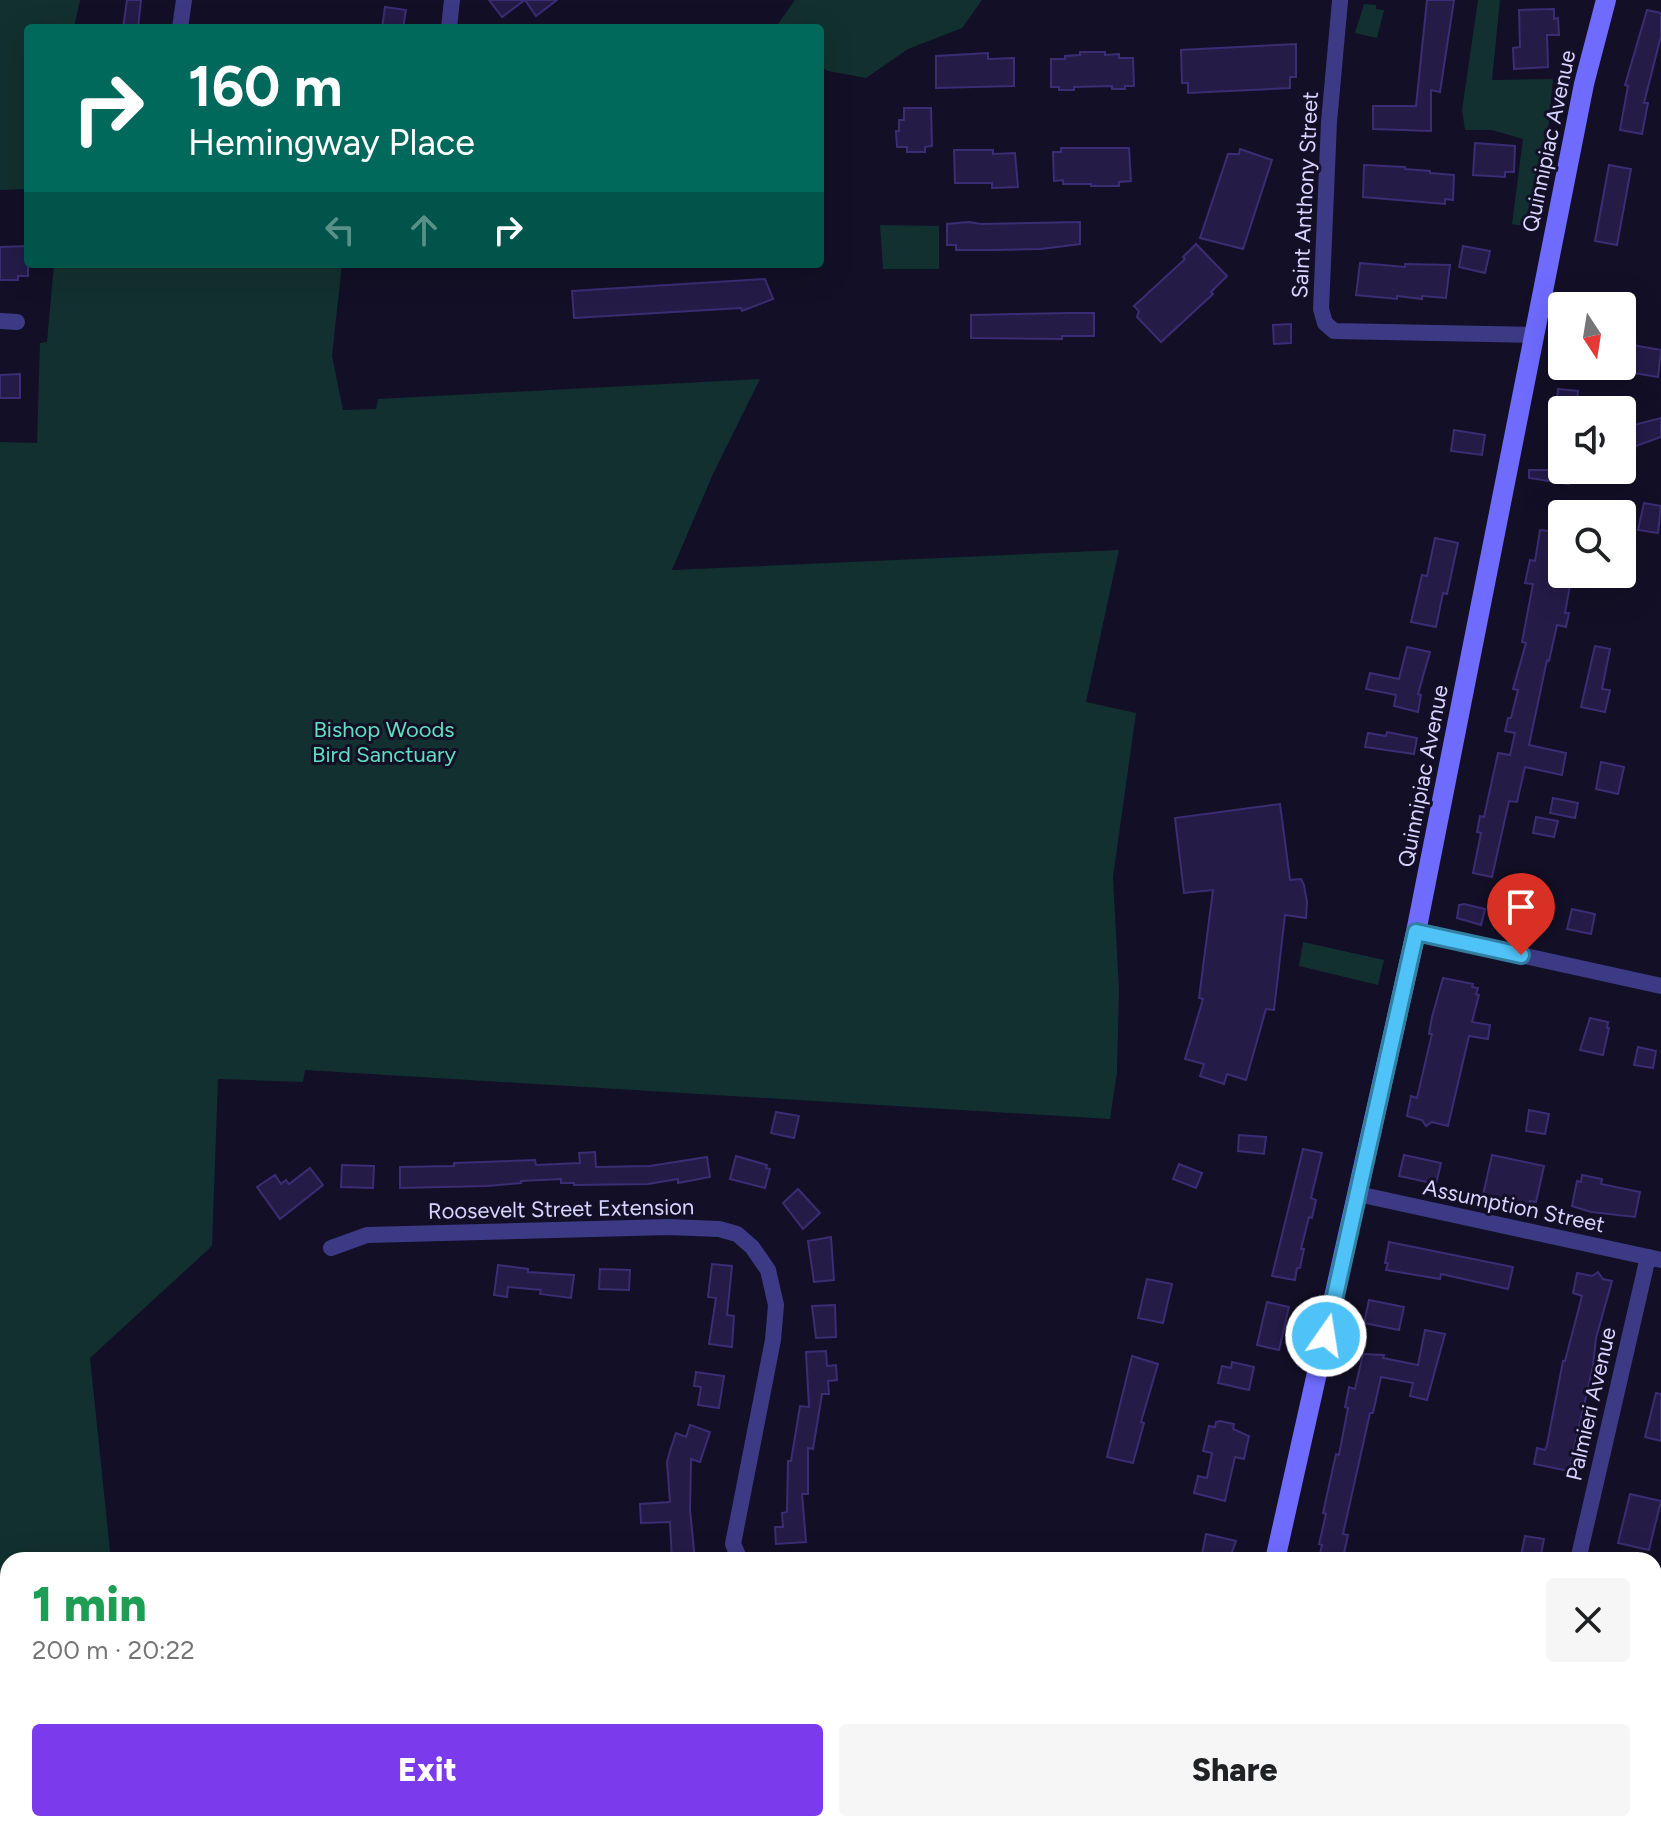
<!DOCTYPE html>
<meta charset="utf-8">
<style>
body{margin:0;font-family:Figtree,sans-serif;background:#f6f6f6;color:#202124;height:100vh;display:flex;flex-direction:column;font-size:30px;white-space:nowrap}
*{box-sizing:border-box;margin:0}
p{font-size:26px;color:#757577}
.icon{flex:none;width:44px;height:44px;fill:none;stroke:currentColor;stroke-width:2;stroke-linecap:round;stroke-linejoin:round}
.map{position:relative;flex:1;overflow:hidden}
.sheet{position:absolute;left:0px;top:1552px;width:1662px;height:280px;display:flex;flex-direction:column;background:#fff;border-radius:24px 24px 0 0;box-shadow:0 8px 32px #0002}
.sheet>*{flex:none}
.top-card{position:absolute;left:24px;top:24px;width:800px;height:244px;border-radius:8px;box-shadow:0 8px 32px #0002;background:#00695c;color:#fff;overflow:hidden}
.needle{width:52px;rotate:168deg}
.fabs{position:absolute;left:1548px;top:292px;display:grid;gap:16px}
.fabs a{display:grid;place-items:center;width:88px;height:88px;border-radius:8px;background:#fff;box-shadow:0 8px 32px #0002;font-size:40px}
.pin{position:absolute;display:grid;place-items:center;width:68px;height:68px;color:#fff;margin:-82px -34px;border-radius:50% 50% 50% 0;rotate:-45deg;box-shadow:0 0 8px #0007}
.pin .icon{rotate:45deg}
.me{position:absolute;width:88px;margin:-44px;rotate:13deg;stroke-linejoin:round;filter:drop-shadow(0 0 6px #0008)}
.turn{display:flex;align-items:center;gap:28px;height:168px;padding:0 32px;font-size:36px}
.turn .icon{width:104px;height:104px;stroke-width:2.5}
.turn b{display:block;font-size:56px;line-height:68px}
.lanes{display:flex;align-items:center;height:76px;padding:0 32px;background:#0003;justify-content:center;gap:40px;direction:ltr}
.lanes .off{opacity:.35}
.round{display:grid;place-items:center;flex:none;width:84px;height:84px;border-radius:8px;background:#f6f6f6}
.overview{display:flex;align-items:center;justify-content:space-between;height:136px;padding:0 32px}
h1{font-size:48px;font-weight:800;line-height:60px;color:#1e9e55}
.primary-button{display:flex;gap:16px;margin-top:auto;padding:16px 32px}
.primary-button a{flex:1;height:92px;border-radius:8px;background:#7c3aed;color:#fff;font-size:32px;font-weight:800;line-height:92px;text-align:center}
.primary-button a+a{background:#f6f6f6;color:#202124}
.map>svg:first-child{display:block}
.green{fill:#12302f}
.building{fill:#241b47;stroke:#3b2d73;stroke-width:2}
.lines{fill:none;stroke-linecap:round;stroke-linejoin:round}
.path{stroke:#2fb8b0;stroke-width:3;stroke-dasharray:4 6;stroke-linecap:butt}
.service{stroke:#3d3a85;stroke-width:8}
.minor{stroke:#3d3a85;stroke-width:16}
.secondary{stroke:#6f6bff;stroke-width:20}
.route-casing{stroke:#337fa1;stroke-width:20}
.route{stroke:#4fc3f7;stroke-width:14}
.labels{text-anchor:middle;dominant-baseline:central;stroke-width:6;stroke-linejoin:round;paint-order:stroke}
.street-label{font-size:22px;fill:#d9d4ff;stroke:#130f26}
.park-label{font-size:22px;fill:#5fe0c0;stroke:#130f26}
</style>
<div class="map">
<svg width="1661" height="1832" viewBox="0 0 1661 1832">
<rect width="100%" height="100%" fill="#130f26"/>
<!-- green -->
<g class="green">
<polygon points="0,0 80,0 74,28 28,28 28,189 0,190"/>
<polygon points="795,0 982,0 962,28 908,49 866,78 828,71 820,66 820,28 775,28"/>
<polygon points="1478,0 1500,0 1492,80 1553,79 1548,129 1524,226 1512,224 1523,139 1492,130 1465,130 1462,110"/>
<polygon points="1364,4 1376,5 1376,9 1384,10 1377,38 1355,33"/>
<polygon points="880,225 939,226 939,269 883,269"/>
<polygon points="54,264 342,264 332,356 343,410 376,409 378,399 760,379 713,474 672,570 1119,550 1086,702 1136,713 1113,877 1119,990 1117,1072 1110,1119 305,1070 303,1082 218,1079 212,1246 90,1358 111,1560 8,1560 8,1824 139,1824 140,1832 0,1832 0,442 37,443 40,343 47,342"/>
<polygon points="1303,942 1384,960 1378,985 1299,966"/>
<polygon points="1661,1670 1661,1832 1536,1832 1538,1824 1654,1824 1654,1673"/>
</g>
<!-- building -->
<g class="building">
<polygon points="127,0 141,0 138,28 123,28"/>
<polygon points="489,0 557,0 536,16 525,0 502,17"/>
<polygon points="1427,0 1454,0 1440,92 1431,90 1431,131 1373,129 1373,106 1416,106"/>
<polygon points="385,7 406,10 403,28 382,28"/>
<polygon points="1554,9 1554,19 1558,18 1559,35 1547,35 1548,67 1514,69 1513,48 1520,47 1519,10"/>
<polygon points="1647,10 1661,13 1661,36 1644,103 1648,103 1642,134 1620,130 1628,86 1625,85"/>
<polygon points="1296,44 1296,77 1290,77 1290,88 1188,93 1188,83 1182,83 1181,50"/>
<polygon points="1080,52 1105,52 1105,55 1119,54 1119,58 1133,58 1134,86 1125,86 1125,89 1112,89 1112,86 1074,87 1074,90 1059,90 1059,87 1051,87 1051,59 1065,59 1065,56 1080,55"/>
<polygon points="988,53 988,59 1014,58 1014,86 936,88 936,56"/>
<polygon points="904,108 931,108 932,146 925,147 925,152 907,152 907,147 897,147 896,131 899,131 899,120 904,120"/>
<polygon points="1475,143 1515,146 1514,172 1505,172 1505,177 1473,175"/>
<polygon points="1061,148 1129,148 1131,181 1119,182 1119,186 1091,186 1091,184 1063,184 1063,180 1054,181 1053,152 1061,152"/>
<polygon points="1240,149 1272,160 1243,249 1200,238 1228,154 1239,154"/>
<polygon points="954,150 993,150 993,154 1015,153 1018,187 992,188 992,183 955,183"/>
<polygon points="1364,165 1405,167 1405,169 1430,171 1430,173 1454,175 1453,200 1445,199 1445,204 1363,197"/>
<polygon points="1609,165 1631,169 1617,245 1595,241"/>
<polygon points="969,222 981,224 1080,222 1080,244 1041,249 995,250 956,250 956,245 947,245 947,224"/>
<polygon points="1196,244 1227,276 1211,292 1213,294 1161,342 1137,317 1139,311 1134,306 1185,259 1183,257"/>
<polygon points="28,246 28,276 18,276 18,280 0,280 0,247"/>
<polygon points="1463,246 1490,251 1485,273 1459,267"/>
<polygon points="1360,263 1405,267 1405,264 1450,265 1446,298 1422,296 1422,299 1397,296 1397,299 1356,295"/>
<polygon points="765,279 773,299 742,311 741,308 574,318 572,291"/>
<polygon points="1070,313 1094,313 1094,336 1062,336 1062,339 971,338 971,315"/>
<polygon points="1291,324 1291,343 1274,344 1273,325"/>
<polygon points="1633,345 1661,350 1658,377 1628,372"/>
<polygon points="20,374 20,398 0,398 0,375"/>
<polygon points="1558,389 1578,391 1576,410 1556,410"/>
<polygon points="1661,418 1661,437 1622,451 1622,428"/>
<polygon points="1454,430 1485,435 1482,455 1451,451"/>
<polygon points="1529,470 1571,470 1569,484 1529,478"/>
<polygon points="1644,503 1661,506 1658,533 1638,530"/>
<polygon points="1540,530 1558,532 1557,537 1561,537 1557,564 1562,565 1562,574 1572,574 1565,613 1569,613 1566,627 1557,625 1549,661 1547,660 1529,745 1566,753 1562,775 1525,767 1517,802 1509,801 1492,877 1473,873 1481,833 1477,832 1480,816 1484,817 1498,753 1510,755 1515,733 1505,731 1508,718 1511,718 1518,690 1513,689 1526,643 1522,642 1533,584 1525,583 1530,560 1535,561"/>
<polygon points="1435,538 1458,543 1447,594 1443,593 1436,627 1411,622 1422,575 1427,576"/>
<polygon points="1595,646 1610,649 1602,689 1610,690 1605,712 1581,707"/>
<polygon points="1407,647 1430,652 1418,694 1421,695 1418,712 1394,706 1396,695 1366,689 1370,673 1399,679"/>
<polygon points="1387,732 1417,738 1414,754 1365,747 1368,733 1386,736"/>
<polygon points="1601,762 1624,767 1618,794 1596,789"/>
<polygon points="1553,798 1578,803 1575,818 1550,813"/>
<polygon points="1280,804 1290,880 1301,879 1304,885 1307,902 1306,918 1285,915 1274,1010 1266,1009 1246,1080 1227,1074 1224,1084 1200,1076 1204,1064 1185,1059 1203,999 1199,998 1213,890 1184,893 1175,818"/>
<polygon points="1536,817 1558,821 1554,837 1533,833"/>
<polygon points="1464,904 1485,909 1481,925 1457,918 1459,905"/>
<polygon points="1572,909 1595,914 1591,934 1567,929"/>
<polygon points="1443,978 1473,984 1472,987 1478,988 1476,994 1479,995 1472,1022 1490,1025 1488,1039 1469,1036 1448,1126 1432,1122 1426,1126 1422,1120 1407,1116 1411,1096 1417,1098 1432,1034 1429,1034 1432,1017"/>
<polygon points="1590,1018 1608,1022 1607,1028 1609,1028 1603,1055 1580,1050"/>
<polygon points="1638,1047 1656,1051 1653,1068 1634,1065"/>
<polygon points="1529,1110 1549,1114 1545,1134 1526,1131"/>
<polygon points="776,1112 799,1116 794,1138 771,1133"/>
<polygon points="1239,1135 1266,1137 1264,1154 1238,1151"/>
<polygon points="1303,1149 1322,1153 1311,1198 1316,1200 1312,1218 1309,1217 1301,1249 1304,1249 1300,1268 1297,1268 1295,1280 1272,1276"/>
<polygon points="595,1152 596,1167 650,1166 707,1157 710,1177 678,1183 678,1179 648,1184 574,1185 574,1183 561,1183 561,1179 521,1181 521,1183 487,1186 400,1188 400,1167 454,1166 454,1163 535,1160 536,1165 580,1163 579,1153"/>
<polygon points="1404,1155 1441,1163 1436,1184 1399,1176"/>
<polygon points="1492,1155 1544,1166 1536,1202 1530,1201 1529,1205 1483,1195"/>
<polygon points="736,1156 767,1165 766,1168 770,1169 765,1188 730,1179"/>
<polygon points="1179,1164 1202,1173 1196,1188 1173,1179"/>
<polygon points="342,1165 374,1166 373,1188 341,1187"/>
<polygon points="310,1168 323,1185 280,1219 257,1187 275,1175 281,1184 286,1180 289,1184"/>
<polygon points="1582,1175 1602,1179 1601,1184 1640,1192 1635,1217 1591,1212 1572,1206 1577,1181 1581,1182"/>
<polygon points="798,1189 820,1213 803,1229 783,1203"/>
<polygon points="831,1237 834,1280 814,1282 808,1241"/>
<polygon points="1389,1242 1513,1267 1508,1289 1441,1274 1440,1279 1386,1270 1388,1263 1385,1263"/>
<polygon points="712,1264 732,1266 727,1315 734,1316 732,1347 709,1344 716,1298 708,1297"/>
<polygon points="498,1265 528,1269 528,1272 574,1275 571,1298 540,1294 541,1290 508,1287 507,1297 494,1295"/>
<polygon points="600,1269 630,1270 629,1290 599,1289"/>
<polygon points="1598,1272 1603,1279 1612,1281 1596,1338 1593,1366 1569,1471 1534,1464 1537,1448 1545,1450 1547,1445 1563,1361 1565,1361 1582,1296 1573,1293 1577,1273 1592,1276"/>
<polygon points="1147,1279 1172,1284 1163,1323 1138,1318"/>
<polygon points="1369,1300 1404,1307 1399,1330 1364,1323"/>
<polygon points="1267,1302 1289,1307 1279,1350 1257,1345"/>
<polygon points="835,1305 836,1337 816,1338 812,1306"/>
<polygon points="1425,1330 1445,1334 1427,1400 1410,1396 1413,1383 1381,1377 1373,1413 1370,1413 1343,1534 1348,1535 1343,1558 1320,1553 1322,1545 1319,1544 1326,1514 1323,1513 1336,1454 1339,1455 1348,1408 1345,1407 1349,1387 1355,1389 1363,1354 1384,1355 1383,1358 1418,1365"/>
<polygon points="826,1351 827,1366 836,1365 837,1380 828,1381 829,1394 822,1394 813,1449 808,1448 808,1494 802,1494 806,1542 776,1544 775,1527 783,1527 782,1513 787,1512 788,1461 791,1461 800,1406 809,1407 806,1352"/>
<polygon points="1132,1356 1158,1364 1141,1422 1144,1423 1133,1463 1107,1457"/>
<polygon points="1232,1362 1254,1367 1249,1390 1218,1383 1222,1366 1231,1368"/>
<polygon points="696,1372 724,1376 719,1408 698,1405 701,1387 694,1386"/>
<polygon points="1656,1393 1661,1394 1661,1441 1645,1437"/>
<polygon points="1220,1421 1234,1424 1233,1429 1249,1436 1244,1459 1235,1457 1225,1501 1194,1493 1198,1476 1207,1478 1212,1453 1203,1451 1209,1426 1215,1427 1216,1422"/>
<polygon points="690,1425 710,1432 700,1462 691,1459 690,1510 695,1560 672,1560 670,1522 641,1523 640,1504 670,1502 667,1462 670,1451 676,1433 686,1437"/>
<polygon points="1630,1494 1661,1501 1649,1550 1618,1543"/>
<polygon points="1206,1534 1236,1541 1229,1560 1202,1554"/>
<polygon points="1525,1536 1544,1539 1540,1560 1520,1560"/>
</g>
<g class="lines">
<!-- path -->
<polyline class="path" points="1541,1824 1552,1832"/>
<!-- service -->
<polyline class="service" points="219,1824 224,1832"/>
<!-- minor -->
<g class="minor">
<polyline points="1340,1 1329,122 1321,309 1325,323 1334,331 1534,335"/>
<polyline points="180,28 184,0"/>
<polyline points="449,28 452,0"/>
<polyline points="0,321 17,322"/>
<polyline points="1416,932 1661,986"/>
<polyline points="1358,1194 1661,1260"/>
<polyline points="331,1248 367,1235 669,1227 719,1229 737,1234 752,1247 768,1270 776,1305 773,1340 733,1544 740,1560"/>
<polyline points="1578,1560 1648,1257"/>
<polyline points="755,1832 758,1824"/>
<polyline points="1516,1832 1518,1824"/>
</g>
<!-- secondary -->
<g class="secondary">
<polyline points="1275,1560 1416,932 1584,84 1606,0"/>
<polyline points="1214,1832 1216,1824"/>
</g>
</g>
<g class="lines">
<!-- route casing -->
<g class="route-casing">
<polyline id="route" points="1326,1336 1416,932 1521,955"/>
</g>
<!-- route -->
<use href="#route" class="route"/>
</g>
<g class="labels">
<!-- street labels -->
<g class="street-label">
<text transform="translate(1549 141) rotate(-78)">Quinnipiac Avenue</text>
<text transform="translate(1305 195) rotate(-87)">Saint Anthony Street</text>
<text transform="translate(1423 776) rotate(-79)">Quinnipiac Avenue</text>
<text transform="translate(1514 1206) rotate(12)">Assumption Street</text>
<text transform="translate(561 1209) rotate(-1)">Roosevelt Street Extension</text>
<text transform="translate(1591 1404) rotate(-77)">Palmieri Avenue</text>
</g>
<!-- park labels -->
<g class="park-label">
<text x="384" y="729">Bishop Woods<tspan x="384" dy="25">Bird Sanctuary</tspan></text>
</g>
</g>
</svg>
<div class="fabs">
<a><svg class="needle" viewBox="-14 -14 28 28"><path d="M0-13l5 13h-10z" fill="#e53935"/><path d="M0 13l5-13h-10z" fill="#757577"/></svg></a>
<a><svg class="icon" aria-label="sound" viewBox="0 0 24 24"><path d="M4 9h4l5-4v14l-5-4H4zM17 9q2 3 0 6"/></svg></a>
<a><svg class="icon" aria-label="search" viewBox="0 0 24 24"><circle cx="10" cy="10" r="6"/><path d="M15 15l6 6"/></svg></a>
</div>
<div class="pin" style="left:1521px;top:955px;background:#d93025"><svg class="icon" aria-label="arrive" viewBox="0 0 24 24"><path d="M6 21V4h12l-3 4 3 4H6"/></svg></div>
<svg class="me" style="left:1326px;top:1336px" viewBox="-20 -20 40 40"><circle r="17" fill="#4fc3f7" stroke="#fff" stroke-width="3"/><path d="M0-11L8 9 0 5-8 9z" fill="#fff"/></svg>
<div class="top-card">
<div class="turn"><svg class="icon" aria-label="right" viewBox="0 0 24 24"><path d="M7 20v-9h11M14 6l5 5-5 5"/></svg><div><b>160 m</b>Hemingway Place</div></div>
<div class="lanes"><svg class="icon off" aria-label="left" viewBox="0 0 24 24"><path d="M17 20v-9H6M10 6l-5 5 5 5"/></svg><svg class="icon off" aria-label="ahead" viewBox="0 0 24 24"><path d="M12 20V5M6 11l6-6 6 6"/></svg><svg class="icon" aria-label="right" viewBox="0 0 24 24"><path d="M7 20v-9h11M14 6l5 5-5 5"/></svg></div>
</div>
<section class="sheet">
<div class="overview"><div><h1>1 min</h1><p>200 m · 20:22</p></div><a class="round"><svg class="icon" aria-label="close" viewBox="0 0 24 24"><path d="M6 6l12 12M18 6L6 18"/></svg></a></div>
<div class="primary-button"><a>Exit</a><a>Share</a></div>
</section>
</div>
